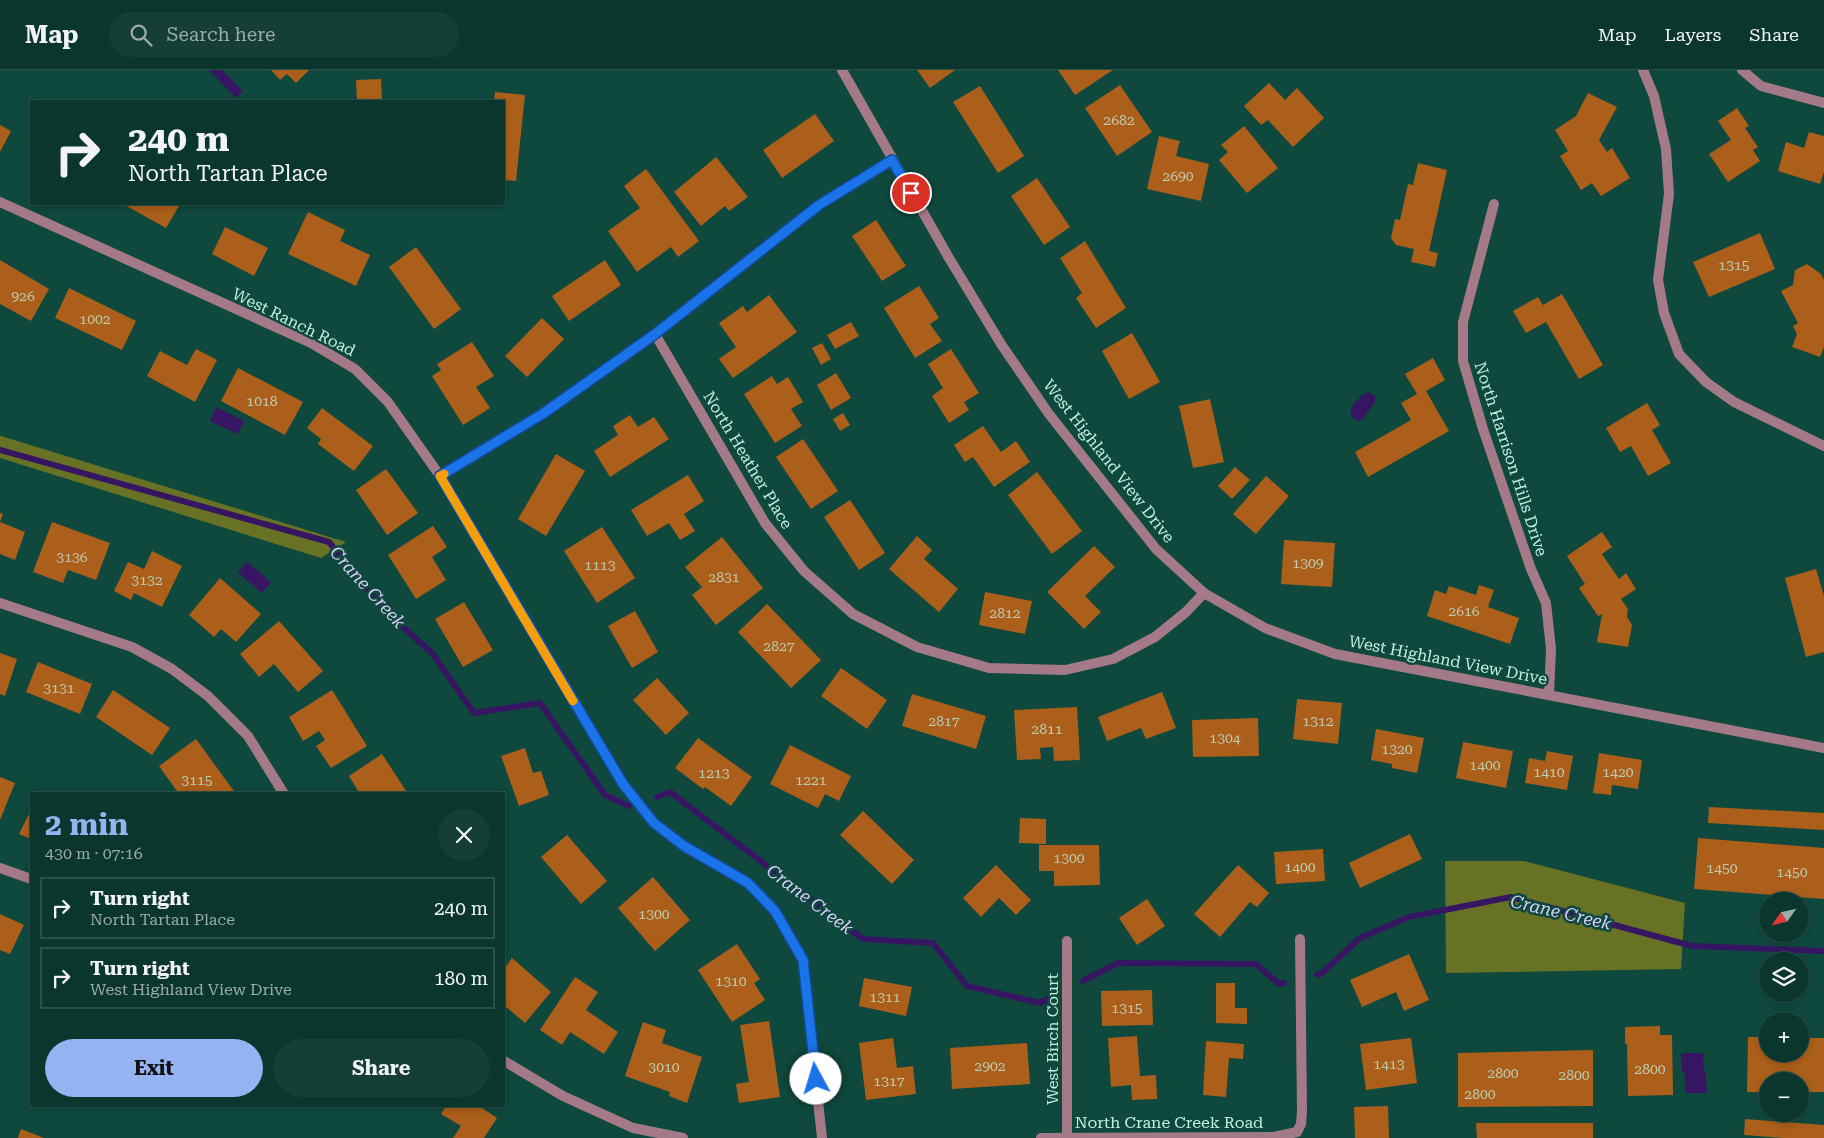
<!DOCTYPE html>
<meta charset="utf-8">
<style>
body{margin:0;font-family:"Roboto Serif",serif;background:#143e36;color:#f1f3f6;height:100vh;display:flex;flex-direction:column;font-size:19px;white-space:nowrap}
*{box-sizing:border-box;margin:0}
p{font-size:16px;color:#9aabaa}
.icon{flex:none;width:28px;height:28px;fill:none;stroke:currentColor;stroke-width:2;stroke-linecap:round;stroke-linejoin:round}
.map{position:relative;flex:1;overflow:hidden}
.drawer{position:absolute;left:30px;top:722px;width:475px;height:315px;display:flex;flex-direction:column;background:#0b362e;border-radius:0px;box-shadow:0 2px 8px #0003,0 0 0 1px #2b504a}
.drawer>*{flex:none}
.guide{position:absolute;left:30px;top:30px;width:475px;height:105px;border-radius:0px;box-shadow:0 2px 8px #0003,0 0 0 1px #2b504a;background:#0b362e;color:#f1f3f6;overflow:hidden}
.needle{width:32px;rotate:236deg}
.tools{position:absolute;left:1759px;top:822px;display:grid;gap:10px}
.tools a{display:grid;place-items:center;width:50px;height:50px;border-radius:50%;background:#0b362e;box-shadow:0 2px 8px #0003,0 0 0 1px #2b504a;font-size:25px}
.pin{position:absolute;display:grid;place-items:center;width:42px;height:42px;color:#fff;margin:-21px;border:2px solid #fff;border-radius:50%;box-shadow:0 1px 5px #0007}
.me{position:absolute;width:55px;margin:-28px;rotate:354deg;stroke-linejoin:round;filter:drop-shadow(0 0 4px #0008)}
.turn{display:flex;align-items:center;gap:18px;height:105px;padding:0 15px;font-size:22px}
.turn .icon{width:65px;height:65px;stroke-width:2.5}
.turn b{display:block;font-size:35px;line-height:42px}
.round{display:grid;place-items:center;flex:none;width:52px;height:52px;border-radius:26px;background:#143e36}
.summary{display:flex;align-items:center;justify-content:space-between;height:85px;padding:0 15px}
h1{font-size:30px;font-weight:700;line-height:38px;color:#95b2f1}
.button{display:flex;gap:10px;margin-top:auto;padding:10px 15px}
.button a{flex:1;height:58px;border-radius:30px;background:#95b2f1;color:#111;font-size:20px;font-weight:700;line-height:58px;text-align:center}
.button a+a{background:#143e36;color:#f1f3f6}
ul{padding:0;list-style:none}
li{display:flex;align-items:center;gap:15px;height:62px;margin:0 10px 8px;padding:0 5px;border:2px solid #2b504a;border-radius:0px}
li div{flex:1}
li b{display:block;font-size:19px}
li em{font-style:normal}
header{display:flex;align-items:center;gap:30px;box-sizing:border-box;height:70px;padding:0 25px;background:#0b362e;border-bottom:1px solid #2b504a}
header strong{font-size:24px}
nav{display:flex;gap:28px;margin-inline-start:auto;font-size:18px}
.search{width:350px;height:45px;background:#143e36;display:flex;align-items:center;gap:12px;box-sizing:border-box;padding:0 18px;border-radius:28px;color:#9aabaa;font-size:19px}
.map>svg:first-child{display:block}
.forest{fill:#677225}
.water{fill:#361663}
.lines{fill:none;stroke-linecap:round;stroke-linejoin:round}
.stream{stroke:#361663;stroke-width:6}
.building{fill:#ab5f1a}
.street{stroke:#a47988;stroke-width:10}
.route-casing{stroke:#114b97;stroke-width:12}
.route{stroke:#1a73e8;stroke-width:9}
.slow{stroke:#f59e0b;stroke-width:9}
.labels{text-anchor:middle;dominant-baseline:central;stroke-width:5;stroke-linejoin:round;paint-order:stroke}
.number-label{font-size:14px;fill:#bcccb1}
.street-label{font-size:16px;fill:#c1f0e3;stroke:#0f483d}
.water-label{font-size:18px;font-style:italic;fill:#d9cefa;stroke:#0f483d}
</style>
<header>
<strong>Map</strong>
<div class="search"><svg class="icon" aria-label="search" viewBox="0 0 24 24"><circle cx="10" cy="10" r="6"/><path d="M15 15l6 6"/></svg>Search here</div>
<nav><a>Map</a><a>Layers</a><a>Share</a></nav>
</header>
<div class="map">
<svg width="1824" height="1068" viewBox="0 0 1824 1068">
<rect width="100%" height="100%" fill="#0f483d"/>
<!-- forest -->
<g class="forest">
<polygon points="0,365 1,366 346,472 321,488 0,388"/>
<polygon points="1445,791 1524,791 1685,833 1681,899 1446,903"/>
</g>
<!-- water -->
<g class="water">
<polygon points="209,0 222,0 243,21 236,28"/>
<path d="M1369,322L1375,326V333C1368,339 1367,347 1359,351C1353,349 1352,347 1350,341C1356,332 1359,325 1369,322Z"/>
<polygon points="216,337 244,351 238,364 210,351"/>
<polygon points="247,492 271,512 262,523 238,503"/>
<path d="M1681,983H1703C1703,997 1707,1008 1707,1023H1685V1004L1682,1001Z"/>
</g>
<g class="lines">
<!-- stream -->
<g class="stream">
<polyline points="0,380 329,472 386,542 432,583 474,643 540,633 605,725 629,736"/>
<polyline points="657,727 670,722 863,869 933,873 967,916 1040,933 1051,927"/>
<polyline points="1317,905 1322,903 1360,868 1409,847 1511,827 1692,876 1824,881"/>
<polyline points="1083,911 1118,893 1256,894 1279,914 1284,913"/>
</g>
</g>
<!-- building -->
<g class="building">
<polygon points="271,0 309,0 296,13 287,4 280,10"/>
<polygon points="917,0 955,0 930,18"/>
<polygon points="1058,0 1113,0 1075,25"/>
<polygon points="381,9 382,31 357,31 356,10"/>
<polygon points="1269,13 1285,30 1297,18 1324,48 1293,77 1268,50 1261,55 1244,36"/>
<polygon points="1120,15 1152,62 1117,86 1085,38"/>
<polygon points="980,16 1024,86 998,103 953,32"/>
<polygon points="495,22 525,25 516,111 504,110 504,31 494,31"/>
<polygon points="1588,23 1617,37 1599,70 1607,82 1612,78 1630,108 1601,126 1592,113 1581,120 1560,86 1568,81 1555,60 1576,46"/>
<polygon points="1737,38 1749,56 1745,58 1758,77 1753,80 1760,91 1728,112 1709,84 1731,70 1718,51"/>
<polygon points="815,44 834,71 782,108 763,80"/>
<polygon points="0,55 11,61 0,82"/>
<polygon points="1244,56 1278,98 1247,123 1219,90 1228,82 1221,75"/>
<polygon points="1809,62 1824,66 1824,102 1820,114 1778,101 1786,72 1804,78"/>
<polygon points="1159,66 1180,71 1176,86 1209,94 1201,131 1147,119"/>
<polygon points="716,87 748,127 729,141 725,136 701,156 674,122"/>
<polygon points="1418,93 1447,100 1429,181 1438,183 1435,197 1411,192 1414,179 1396,175 1391,168 1395,149 1400,150 1408,114 1413,115"/>
<polygon points="646,99 699,171 678,187 671,177 637,202 608,161 640,138 624,116"/>
<polygon points="1037,108 1070,157 1044,175 1011,126"/>
<polygon points="123,134 180,134 166,158"/>
<polygon points="308,142 345,160 340,171 370,185 356,216 288,184"/>
<polygon points="876,150 906,196 882,211 852,166"/>
<polygon points="225,157 268,178 254,206 212,184"/>
<polygon points="1760,163 1775,199 1709,227 1693,192"/>
<polygon points="1085,171 1126,238 1096,258 1076,228 1082,223 1060,188"/>
<polygon points="416,177 461,239 434,259 389,197"/>
<polygon points="0,190 49,219 31,251 0,234"/>
<polygon points="605,190 621,215 569,251 552,226"/>
<polygon points="1807,194 1821,204 1824,210 1824,277 1820,287 1792,277 1797,264 1793,256 1798,253 1781,221 1793,215 1795,200"/>
<polygon points="919,216 939,248 930,254 942,271 915,288 884,238"/>
<polygon points="69,218 136,251 122,280 55,248"/>
<polygon points="1562,224 1603,295 1579,309 1546,252 1526,263 1513,241 1538,227 1543,235"/>
<polygon points="769,225 797,262 733,308 719,289 736,277 719,253 743,236 747,242"/>
<polygon points="542,248 564,269 527,307 505,286"/>
<polygon points="851,252 859,266 835,279 827,265"/>
<polygon points="1132,263 1160,312 1129,329 1102,281"/>
<polygon points="472,272 494,306 476,317 490,338 463,355 432,306 441,300 437,294"/>
<polygon points="822,273 831,289 821,295 812,278"/>
<polygon points="196,279 217,290 195,332 147,306 160,281 187,295"/>
<polygon points="951,279 979,323 964,332 969,340 949,353 932,326 943,318 928,294"/>
<polygon points="1433,288 1445,310 1426,321 1449,361 1368,407 1355,382 1411,350 1401,333 1417,324 1405,304"/>
<polygon points="238,298 303,332 285,365 221,331"/>
<polygon points="836,303 851,328 831,340 817,315"/>
<polygon points="772,306 777,314 788,307 803,332 791,339 802,356 775,373 744,324"/>
<polygon points="1210,329 1224,392 1193,398 1179,336"/>
<polygon points="1647,333 1660,355 1652,360 1671,393 1648,406 1631,376 1620,382 1606,358"/>
<polygon points="322,338 373,376 354,401 318,374 321,369 307,358"/>
<polygon points="843,343 850,355 840,361 833,349"/>
<polygon points="630,345 638,357 654,347 669,369 610,407 594,381 618,365 613,356"/>
<polygon points="983,356 1001,382 1016,371 1030,392 994,417 973,387 965,392 954,375"/>
<polygon points="803,369 838,421 811,439 776,387"/>
<polygon points="556,384 585,401 546,466 518,449"/>
<polygon points="1235,397 1250,410 1232,429 1218,416"/>
<polygon points="386,399 418,443 387,465 356,420"/>
<polygon points="1037,402 1082,461 1052,484 1008,425"/>
<polygon points="688,405 704,431 684,444 695,461 680,470 669,453 647,466 631,440"/>
<polygon points="1266,406 1289,426 1256,464 1233,444"/>
<polygon points="850,430 885,483 859,500 824,447"/>
<polygon points="0,443 3,444 0,452 25,462 15,490 0,484"/>
<polygon points="52,452 110,473 96,510 68,500 63,513 33,502"/>
<polygon points="433,456 447,477 432,487 446,510 416,529 388,485"/>
<polygon points="602,457 635,508 597,533 564,481"/>
<polygon points="1602,462 1612,477 1602,484 1619,509 1626,503 1636,519 1621,529 1628,539 1627,547 1632,555 1628,577 1597,572 1602,544 1598,546 1579,518 1585,514 1567,486"/>
<polygon points="917,466 932,480 924,489 958,519 939,542 889,499"/>
<polygon points="722,467 763,518 716,555 692,525 702,517 685,497"/>
<polygon points="1284,470 1335,473 1332,517 1281,514"/>
<polygon points="1094,476 1115,497 1085,526 1101,542 1084,559 1047,522"/>
<polygon points="152,481 182,496 162,537 134,523 131,530 114,521 128,492 144,499"/>
<polygon points="1816,499 1824,526 1824,582 1806,587 1785,508"/>
<polygon points="220,508 261,544 236,572 221,559 214,567 189,545"/>
<polygon points="1479,515 1494,520 1488,537 1519,548 1510,574 1427,546 1435,520 1446,524 1449,516 1476,525"/>
<polygon points="985,522 1032,531 1025,564 979,555"/>
<polygon points="464,532 493,580 463,597 435,549"/>
<polygon points="767,534 821,590 791,618 738,562"/>
<polygon points="635,541 658,582 632,598 608,556"/>
<polygon points="279,551 323,601 298,622 274,594 259,607 240,584"/>
<polygon points="0,583 17,589 5,626 0,624"/>
<polygon points="38,592 92,614 80,644 26,622"/>
<polygon points="841,598 887,630 867,659 821,626"/>
<polygon points="657,608 689,643 666,665 633,630"/>
<polygon points="113,620 170,658 152,685 96,647"/>
<polygon points="332,620 367,676 331,698 316,676 325,670 319,661 303,671 289,647"/>
<polygon points="1162,622 1176,658 1146,669 1141,658 1107,671 1098,647"/>
<polygon points="912,624 986,646 976,679 902,656"/>
<polygon points="1297,629 1342,633 1338,674 1293,669"/>
<polygon points="1077,637 1080,690 1054,691 1053,677 1040,678 1041,689 1017,690 1014,640"/>
<polygon points="1258,648 1259,686 1193,687 1192,650"/>
<polygon points="1376,659 1424,668 1417,703 1392,698 1392,694 1371,690"/>
<polygon points="698,668 752,707 731,736 705,717 703,719 675,698"/>
<polygon points="196,669 236,724 179,724 159,696"/>
<polygon points="1463,672 1513,681 1506,718 1456,708"/>
<polygon points="790,675 851,706 839,731 825,724 818,738 770,714"/>
<polygon points="525,678 533,703 541,701 549,725 519,736 501,686"/>
<polygon points="1547,681 1573,686 1567,720 1525,713 1529,688 1545,691"/>
<polygon points="1599,683 1642,690 1638,719 1612,715 1611,725 1593,723"/>
<polygon points="382,684 408,724 360,724 349,706"/>
<polygon points="0,707 15,713 0,750"/>
<polygon points="1709,737 1824,743 1824,760 1708,753"/>
<polygon points="31,740 31,769 19,764"/>
<polygon points="863,741 914,790 892,814 840,765"/>
<polygon points="1020,748 1046,749 1046,774 1019,773"/>
<polygon points="1410,764 1422,789 1360,818 1349,793"/>
<polygon points="567,765 607,811 581,834 541,787"/>
<polygon points="1698,768 1824,778 1824,829 1694,819"/>
<polygon points="1039,775 1099,775 1100,815 1054,816 1054,801 1039,801"/>
<polygon points="1323,779 1325,811 1276,814 1274,782"/>
<polygon points="996,795 1031,830 1016,845 999,828 981,847 963,828"/>
<polygon points="1238,795 1269,823 1257,837 1250,832 1220,867 1194,844"/>
<polygon points="653,807 690,850 655,881 618,838"/>
<polygon points="1147,829 1165,856 1137,875 1119,848"/>
<polygon points="0,844 24,855 10,884 0,880"/>
<polygon points="737,874 760,909 754,913 765,930 732,952 698,900"/>
<polygon points="1409,884 1429,930 1404,941 1396,922 1362,937 1350,910"/>
<polygon points="512,888 551,922 525,953 504,935 504,895 506,896"/>
<polygon points="575,907 598,922 586,940 618,962 604,984 570,962 562,975 540,960"/>
<polygon points="864,908 912,917 906,946 859,936"/>
<polygon points="1216,913 1235,913 1235,938 1247,938 1247,954 1216,953"/>
<polygon points="1152,920 1153,955 1102,956 1101,921"/>
<polygon points="769,951 780,1027 739,1033 736,1014 749,1012 740,955"/>
<polygon points="643,952 666,960 662,973 702,987 687,1033 669,1026 670,1022 625,1006"/>
<polygon points="1660,956 1660,965 1672,965 1673,1025 1628,1026 1627,974 1625,974 1625,957"/>
<polygon points="1137,966 1140,1006 1156,1005 1157,1029 1132,1030 1131,1015 1111,1017 1108,968"/>
<polygon points="1748,967 1768,967 1768,984 1800,984 1800,968 1824,968 1824,1022 1800,1022 1800,1011 1768,1011 1768,1022 1747,1022"/>
<polygon points="893,968 897,998 913,996 916,1024 866,1030 859,973"/>
<polygon points="1411,968 1417,1013 1366,1020 1360,974"/>
<polygon points="1206,971 1244,974 1243,989 1229,988 1226,1027 1203,1025"/>
<polygon points="1027,973 1030,1014 952,1019 950,978"/>
<polygon points="1593,980 1593,1036 1458,1037 1458,983"/>
<polygon points="446,1036 479,1036 497,1048 484,1068 453,1068 461,1056 441,1044"/>
<polygon points="1388,1036 1389,1068 1355,1068 1354,1037"/>
<polygon points="1745,1049 1824,1055 1824,1068 1783,1068 1744,1065"/>
<polygon points="1476,1053 1593,1053 1593,1068 1477,1068"/>
<polygon points="21,1059 44,1068 18,1068"/>
</g>
<g class="lines">
<!-- street -->
<g class="street">
<polyline points="842,0 949,188 1001,274 1049,344 1156,479 1204,523 1265,558 1335,584 1824,678"/>
<polyline points="1643,0 1654,26 1666,79 1669,124 1658,210 1664,243 1679,284 1706,312 1734,332 1824,376"/>
<polyline points="1742,0 1761,16 1824,33"/>
<polyline points="0,132 311,273 355,299 388,332 440,406 623,714 654,753 684,777 748,813 775,841 803,890 822,1068"/>
<polyline points="1494,134 1463,252 1463,291 1483,359 1531,499 1546,533 1551,579 1549,624"/>
<polyline points="655,264 765,453 804,501 853,544 917,577 989,598 1065,600 1113,589 1155,567 1186,542 1204,523"/>
<polyline points="440,406 544,343 655,264 819,135 893,90"/>
<polyline points="0,533 132,577 172,599 208,626 248,666 284,724"/>
<polyline points="0,798 31,809"/>
<polyline points="504,991 563,1026 633,1058 683,1068"/>
<polyline points="1041,1068 1274,1067 1297,1062 1301,1054 1302,1041 1300,869"/>
<polyline points="1067,1068 1067,871"/>
</g>
</g>
<g class="lines">
<!-- route casing -->
<g class="route-casing">
<polyline id="route" points="816,1009 803,890 775,841 748,813 684,776 654,753 623,714 440,406 544,343 655,264 819,135 892,90 911,123"/>
</g>
<!-- route -->
<use href="#route" class="route"/>
<!-- slow -->
<polyline class="slow" points="444,404 440,406 573,631"/>
</g>
<g class="labels">
<!-- number labels -->
<g class="number-label">
<text x="1119" y="50">2682</text>
<text x="1178" y="106">2690</text>
<text x="1734" y="195">1315</text>
<text x="23" y="226">926</text>
<text x="95" y="249">1002</text>
<text x="262" y="331">1018</text>
<text x="72" y="487">3136</text>
<text x="1308" y="493">1309</text>
<text x="600" y="495">1113</text>
<text x="724" y="507">2831</text>
<text x="147" y="510">3132</text>
<text x="1464" y="541">2616</text>
<text x="1005" y="543">2812</text>
<text x="779" y="576">2827</text>
<text x="59" y="618">3131</text>
<text x="944" y="651">2817</text>
<text x="1318" y="651">1312</text>
<text x="1047" y="659">2811</text>
<text x="1225" y="668">1304</text>
<text x="1397" y="679">1320</text>
<text x="1485" y="695">1400</text>
<text x="1549" y="702">1410</text>
<text x="1618" y="702">1420</text>
<text x="714" y="703">1213</text>
<text x="197" y="710">3115</text>
<text x="811" y="710">1221</text>
<text x="1069" y="788">1300</text>
<text x="1300" y="797">1400</text>
<text x="1722" y="798">1450</text>
<text x="1792" y="802">1450</text>
<text x="654" y="844">1300</text>
<text x="731" y="911">1310</text>
<text x="885" y="927">1311</text>
<text x="1127" y="938">1315</text>
<text x="1389" y="994">1413</text>
<text x="990" y="996">2902</text>
<text x="664" y="997">3010</text>
<text x="1650" y="999">2800</text>
<text x="1503" y="1003">2800</text>
<text x="1574" y="1005">2800</text>
<text x="889" y="1011">1317</text>
<text x="1480" y="1024">2800</text>
</g>
<!-- street labels -->
<g class="street-label">
<text transform="translate(294 252) rotate(26)">West Ranch Road</text>
<text transform="translate(1511 389) rotate(72)">North Harrison Hills Drive</text>
<text transform="translate(748 390) rotate(59)">North Heather Place</text>
<text transform="translate(1109 391) rotate(52)">West Highland View Drive</text>
<text transform="translate(1448 590) rotate(11)">West Highland View Drive</text>
<text transform="translate(1052 969) rotate(-90)">West Birch Court</text>
<text x="1169" y="1052">North Crane Creek Road</text>
</g>
<!-- water labels -->
<g class="water-label">
<text transform="translate(368 517) rotate(48)">Crane Creek</text>
<text transform="translate(810 829) rotate(37)">Crane Creek</text>
<text transform="translate(1561 842) rotate(13)">Crane Creek</text>
</g>
</g>
</svg>
<div class="tools">
<a><svg class="needle" viewBox="-14 -14 28 28"><path d="M0-13l5 13h-10z" fill="#e53935"/><path d="M0 13l5-13h-10z" fill="#9aabaa"/></svg></a>
<a><svg class="icon" aria-label="layers" viewBox="0 0 24 24"><path d="M12 4l9 5-9 5-9-5zM3 14l9 5 9-5"/></svg></a>
<a>+</a>
<a>−</a>
</div>
<div class="pin" style="left:911px;top:123px;background:#d93025"><svg class="icon" aria-label="arrive" viewBox="0 0 24 24"><path d="M6 21V4h12l-3 4 3 4H6"/></svg></div>
<svg class="me" style="left:816px;top:1009px" viewBox="-20 -20 40 40"><circle r="19" fill="#fff"/><path d="M0-13L10 11 0 6-10 11z" fill="#1a73e8"/></svg>
<div class="guide">
<div class="turn"><svg class="icon" aria-label="right" viewBox="0 0 24 24"><path d="M7 20v-9h11M14 6l5 5-5 5"/></svg><div><b>240 m</b>North Tartan Place</div></div>
</div>
<section class="drawer">
<div class="summary"><div><h1>2 min</h1><p>430 m · 07:16</p></div><a class="round"><svg class="icon" aria-label="close" viewBox="0 0 24 24"><path d="M6 6l12 12M18 6L6 18"/></svg></a></div>
<ul>
<li><svg class="icon" aria-label="right" viewBox="0 0 24 24"><path d="M7 20v-9h11M14 6l5 5-5 5"/></svg><div><b>Turn right</b><p>North Tartan Place</p></div><em>240 m</em></li>
<li><svg class="icon" aria-label="right" viewBox="0 0 24 24"><path d="M7 20v-9h11M14 6l5 5-5 5"/></svg><div><b>Turn right</b><p>West Highland View Drive</p></div><em>180 m</em></li>
</ul>
<div class="button"><a>Exit</a><a>Share</a></div>
</section>
</div>
